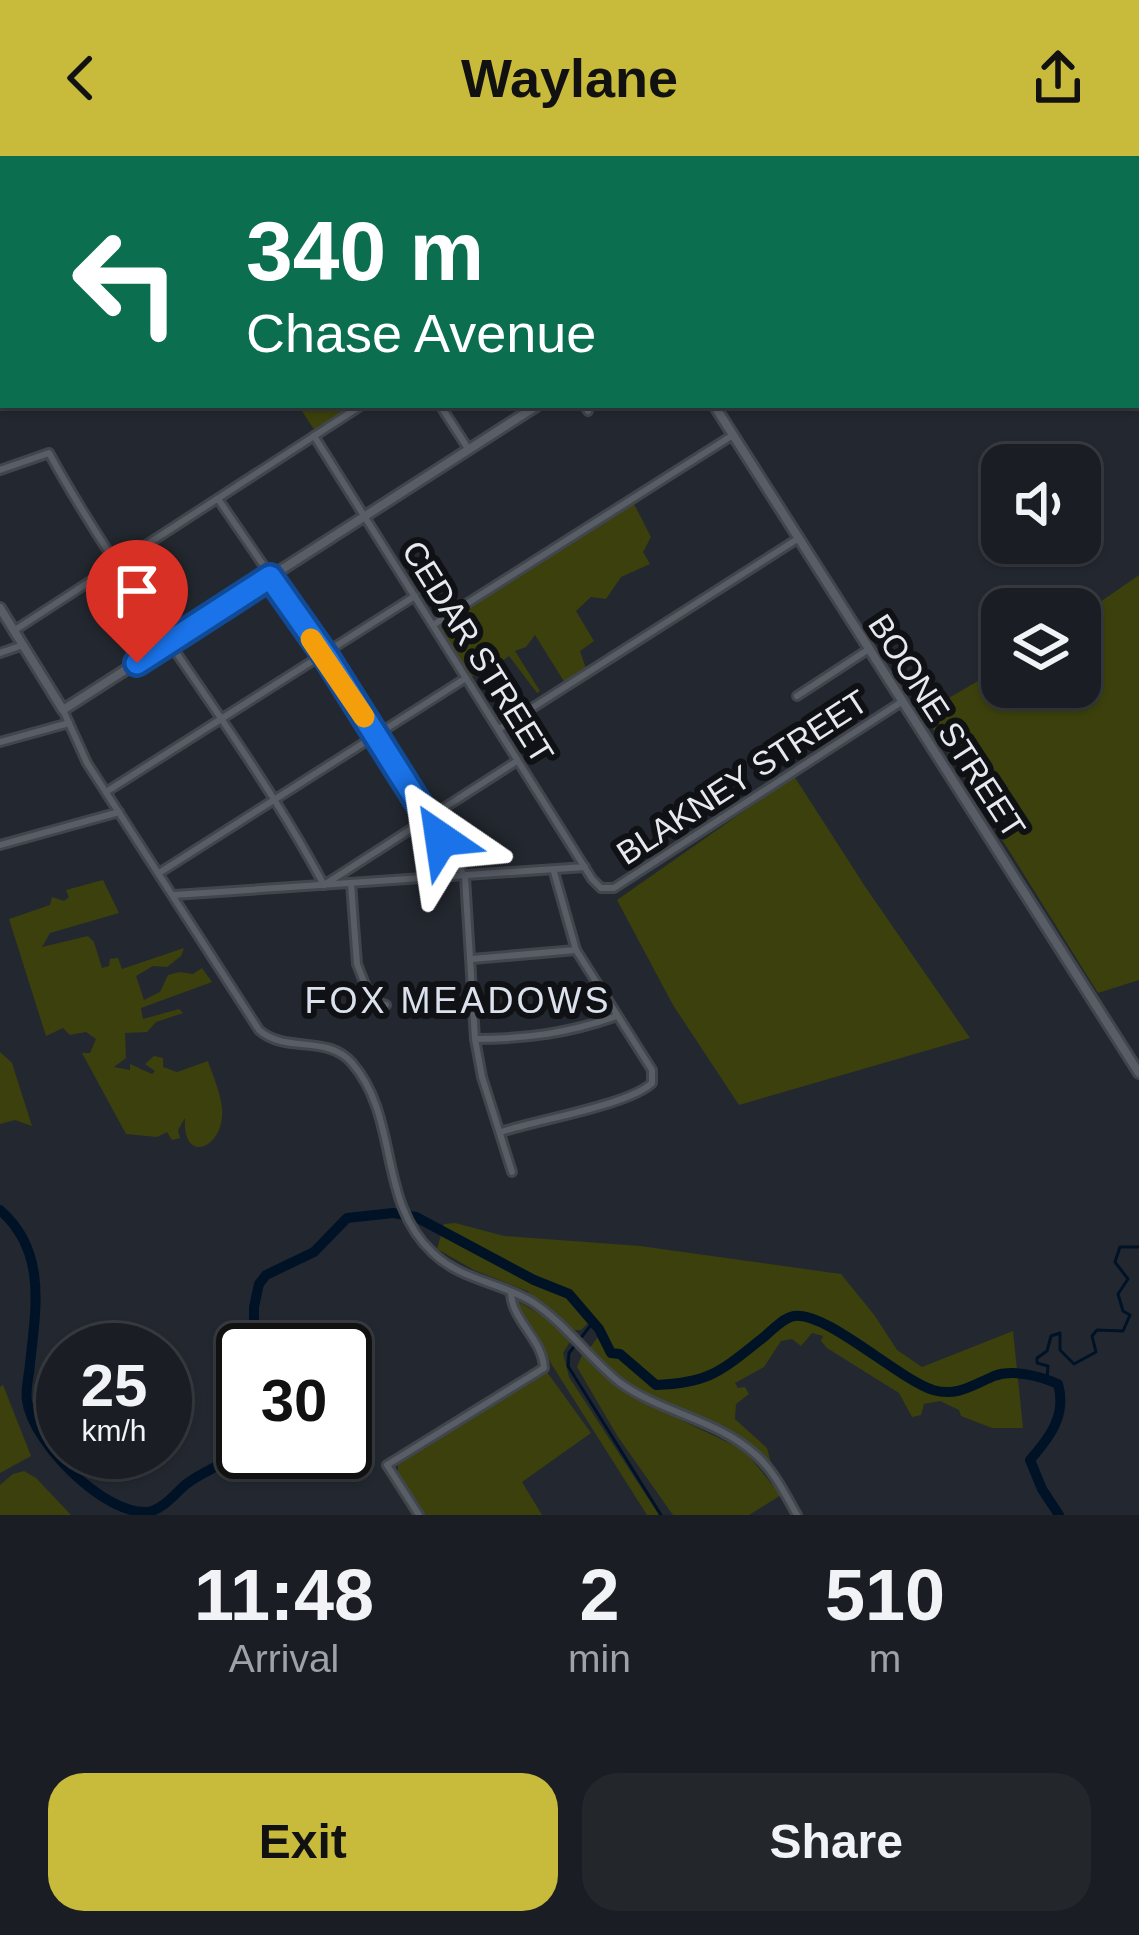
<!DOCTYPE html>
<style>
body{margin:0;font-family:Arial,sans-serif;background:#23272c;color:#f1f3f6;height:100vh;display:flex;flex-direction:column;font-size:45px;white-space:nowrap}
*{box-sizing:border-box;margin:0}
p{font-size:39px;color:#9fa2a6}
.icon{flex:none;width:66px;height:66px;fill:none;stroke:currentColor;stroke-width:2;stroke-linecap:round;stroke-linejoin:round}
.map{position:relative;height:1359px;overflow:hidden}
.drawer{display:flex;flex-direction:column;background:#1a1e24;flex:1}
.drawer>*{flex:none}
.guide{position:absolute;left:0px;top:0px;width:1140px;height:252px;box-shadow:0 3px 9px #0004,0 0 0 3px #383c41;background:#0b6e4f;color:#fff;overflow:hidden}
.controls{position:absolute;left:981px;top:288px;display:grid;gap:24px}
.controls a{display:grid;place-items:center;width:120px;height:120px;border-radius:24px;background:#1a1e24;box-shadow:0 3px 9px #0004,0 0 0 3px #383c41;font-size:60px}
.speed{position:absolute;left:36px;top:1167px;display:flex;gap:24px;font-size:60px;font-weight:700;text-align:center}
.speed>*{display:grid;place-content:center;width:156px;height:156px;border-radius:50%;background:#1a1e24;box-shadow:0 3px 9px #0004,0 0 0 3px #383c41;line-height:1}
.speed small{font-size:30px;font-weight:400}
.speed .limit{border:6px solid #111;border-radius:18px;background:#fff;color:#111}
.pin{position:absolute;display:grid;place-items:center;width:102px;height:102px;color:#fff;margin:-123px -51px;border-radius:50% 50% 50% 0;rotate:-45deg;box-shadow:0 0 12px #0007}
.pin .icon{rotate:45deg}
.me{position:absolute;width:132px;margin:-66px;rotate:328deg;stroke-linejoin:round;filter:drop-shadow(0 0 9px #0008)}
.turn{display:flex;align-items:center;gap:42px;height:252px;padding:0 48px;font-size:54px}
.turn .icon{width:156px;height:156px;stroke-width:2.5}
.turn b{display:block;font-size:84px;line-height:102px}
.eta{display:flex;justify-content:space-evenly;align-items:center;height:204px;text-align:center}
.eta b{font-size:72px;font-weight:800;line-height:84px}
.primary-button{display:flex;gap:24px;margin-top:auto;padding:24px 48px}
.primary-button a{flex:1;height:138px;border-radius:36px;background:#c8bb3b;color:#111;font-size:48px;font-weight:800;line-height:138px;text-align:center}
.primary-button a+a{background:#23272c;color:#f1f3f6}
header{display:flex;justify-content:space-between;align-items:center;height:156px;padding:0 48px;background:#c8bb3b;color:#111;font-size:54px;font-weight:800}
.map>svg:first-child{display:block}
.green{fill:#3b400c}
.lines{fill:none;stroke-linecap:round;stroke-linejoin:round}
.stream{stroke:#001226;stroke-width:3}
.river{stroke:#001226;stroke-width:10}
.minor-casing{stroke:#41454c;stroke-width:12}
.tertiary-casing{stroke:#41454c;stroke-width:14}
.minor{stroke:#585d66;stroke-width:6}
.tertiary{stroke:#585d66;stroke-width:8}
.route-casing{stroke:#114b97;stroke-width:30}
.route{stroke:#1a73e8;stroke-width:21}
.slow{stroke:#f59e0b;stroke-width:21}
.labels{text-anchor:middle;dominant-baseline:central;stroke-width:12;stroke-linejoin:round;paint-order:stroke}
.street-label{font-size:33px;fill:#e6e9ef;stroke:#0f1114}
.neighbourhood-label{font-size:36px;letter-spacing:3px;fill:#dce2ed;stroke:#0f1114}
</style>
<header><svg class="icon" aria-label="back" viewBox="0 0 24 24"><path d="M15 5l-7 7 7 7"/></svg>Waylane<svg class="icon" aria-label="share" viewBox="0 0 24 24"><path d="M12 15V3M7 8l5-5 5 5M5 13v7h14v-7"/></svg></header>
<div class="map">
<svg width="1139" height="1359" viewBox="0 0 1139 1359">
<rect width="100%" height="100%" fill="#232830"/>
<!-- green -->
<g class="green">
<polygon points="298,249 355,249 315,275"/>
<polygon points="633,346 651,381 643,396 650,408 621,421 606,443 591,441 576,455 594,485 580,495 586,513 565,527 535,479 526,491 515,495 540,535 537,537 509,500 488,516 470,521 439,474 441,468"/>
<polygon points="1139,419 1139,824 1098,837 923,557 1002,511 1002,531 1080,531 1080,460"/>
<polygon points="794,620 866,732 970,882 739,949 673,849 617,744"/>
<path d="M103,724L119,757L50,777L42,791L88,780L94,786L102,812L109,810L110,803L118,802L122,813L184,792L181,800L167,811L153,810L136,820L144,844L160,836L168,819L180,816L193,818L202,812L212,826L141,852L143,863L179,853L183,857L156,866L147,876L125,877L126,902L114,911L130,914V908L152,918L155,915L145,908L154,900L163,902V911L177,916L208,905C213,920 221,938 222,953C225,992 182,1010 185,962L178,974L180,982L172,984L167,976L157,981L126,978L82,897H90L96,883L86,876L70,879L63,872L46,880L9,763L50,749L52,741L64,745L69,741L66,734Z"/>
<polygon points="0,896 12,907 32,970 15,964 0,968"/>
<path d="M455,1067L504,1080L640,1090L841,1118L875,1160L897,1194L922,1211L1013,1175L1023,1272H992L961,1260L959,1254L940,1245L924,1248L921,1259L912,1261L899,1237L827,1192L821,1185L823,1180L812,1177L801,1190L792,1183L781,1185L764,1211L735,1227L738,1232L745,1231L749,1238L736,1248L735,1263L767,1292L773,1315C741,1270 687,1262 641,1236C621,1225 605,1209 588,1194L598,1181L589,1166L581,1174H569L527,1135L474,1114L437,1093L444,1068Z"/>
<polygon points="516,1144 545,1161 571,1184 563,1197 569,1221 659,1359 647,1359 552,1209"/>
<polygon points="582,1199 641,1245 744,1294 781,1339 749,1359 673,1359 618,1281 577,1211"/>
<polygon points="547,1216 591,1277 522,1326 542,1359 422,1359 398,1323 398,1307"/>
<polygon points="3,1229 31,1300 0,1317 0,1231"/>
<polygon points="24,1315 36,1322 71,1359 0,1359 0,1329 13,1318"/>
</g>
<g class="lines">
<!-- stream -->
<g class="stream">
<polyline points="594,1165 569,1197 568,1210 661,1359"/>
<polyline points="1047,1223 1048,1210 1037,1207 1037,1202 1047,1195 1051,1180 1060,1177 1060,1194 1074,1208 1096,1196 1092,1180 1097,1174 1123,1175 1130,1159 1123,1155 1118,1138 1128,1123 1115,1106 1120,1091 1139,1091"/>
</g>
<!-- river -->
<g class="river">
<path d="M0,1054C47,1095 36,1152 30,1208C29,1220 25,1234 27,1245C33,1286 103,1359 148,1356C163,1353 174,1339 185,1329C213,1307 230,1314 243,1276"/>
<path d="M254,1194V1151L259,1128L266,1119L314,1096L347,1062L393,1057L416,1061L534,1124L569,1138L599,1173L611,1197L620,1198L656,1229C711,1227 722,1214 764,1181C772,1174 783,1162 794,1160C826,1155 897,1222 933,1234C957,1241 973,1229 994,1220C1013,1213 1040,1220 1058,1228C1067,1259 1050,1281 1030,1304L1042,1333L1059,1359"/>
</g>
<!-- minor casing -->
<g class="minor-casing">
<g id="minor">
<polyline points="743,0 743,3"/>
<polyline points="863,0 863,3"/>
<polyline points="995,0 997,3"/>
<polyline points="1137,76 1139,75"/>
<polyline points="1137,222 1139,225"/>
<polyline points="440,249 469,294"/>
<polyline points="584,249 588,255"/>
<polyline points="314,280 592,723 601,732 614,732 903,545"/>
<path d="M0,314L49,297C131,446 243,578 324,729L517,605"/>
<polyline points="218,343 327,502 465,721 475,883 482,921 512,1016"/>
<polyline points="433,469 733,279"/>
<polyline points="15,474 362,249"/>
<polyline points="0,497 23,489"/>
<polyline points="797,540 869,493"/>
<path d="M63,554L87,607L259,874C286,898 327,878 352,907C400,962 377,1046 433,1097C461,1124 499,1126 531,1145C564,1166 588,1201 619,1226C661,1257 717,1263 756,1299C774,1315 785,1338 797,1359"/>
<polyline points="499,573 799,382"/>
<polyline points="0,586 69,567"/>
<polyline points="106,636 415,440"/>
<polyline points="0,689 119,656"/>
<polyline points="159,717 466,522"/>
<polyline points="351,727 357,808 371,844 386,849"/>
<polyline points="174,739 585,711"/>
<polyline points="472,803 576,794"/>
<path d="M475,883C526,883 569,877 617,860"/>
<path d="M501,976C536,964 629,949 652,927V914L576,794L554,716"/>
<path d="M419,1359L387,1309L544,1212C543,1183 511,1164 511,1136"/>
</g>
</g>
<!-- tertiary casing -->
<g class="tertiary-casing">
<g id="tertiary">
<polyline points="581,0 581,3"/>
<polyline points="714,249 1139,917"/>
<polyline points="0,452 63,554 538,249"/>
</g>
</g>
<!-- minor -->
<use href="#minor" class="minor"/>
<!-- tertiary -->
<use href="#tertiary" class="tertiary"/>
</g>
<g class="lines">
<!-- route casing -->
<g class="route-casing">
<polyline id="route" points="137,507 270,421 327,502 441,683"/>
</g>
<!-- route -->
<use href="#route" class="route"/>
<!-- slow -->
<polyline class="slow" points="311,483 364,561"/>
</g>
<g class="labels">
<!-- street labels -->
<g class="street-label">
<text transform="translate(478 496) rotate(58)">CEDAR STREET</text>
<text transform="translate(947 570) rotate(57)">BOONE STREET</text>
<text transform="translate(742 621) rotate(-33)">BLAKNEY STREET</text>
</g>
<!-- neighbourhood labels -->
<g class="neighbourhood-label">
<text x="458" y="844">FOX MEADOWS</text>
</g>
</g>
</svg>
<div class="controls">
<a><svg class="icon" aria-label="sound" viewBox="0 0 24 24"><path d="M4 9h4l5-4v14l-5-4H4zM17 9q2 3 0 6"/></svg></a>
<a><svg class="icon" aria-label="layers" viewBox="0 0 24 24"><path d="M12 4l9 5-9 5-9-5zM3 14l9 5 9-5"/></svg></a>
</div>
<div class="speed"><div>25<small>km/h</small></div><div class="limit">30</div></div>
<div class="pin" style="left:137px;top:507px;background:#d93025"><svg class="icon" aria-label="arrive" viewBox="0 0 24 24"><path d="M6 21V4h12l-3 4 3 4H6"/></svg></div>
<svg class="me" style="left:441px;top:683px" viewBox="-20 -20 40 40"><path d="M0-17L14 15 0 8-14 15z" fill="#1a73e8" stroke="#fff" stroke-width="4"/></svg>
<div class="guide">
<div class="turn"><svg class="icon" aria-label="left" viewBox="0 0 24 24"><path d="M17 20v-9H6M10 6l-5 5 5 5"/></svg><div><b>340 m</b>Chase Avenue</div></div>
</div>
</div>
<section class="drawer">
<div class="eta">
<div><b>11:48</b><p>Arrival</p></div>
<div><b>2</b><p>min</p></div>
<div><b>510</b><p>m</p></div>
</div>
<div class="primary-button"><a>Exit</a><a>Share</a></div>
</section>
